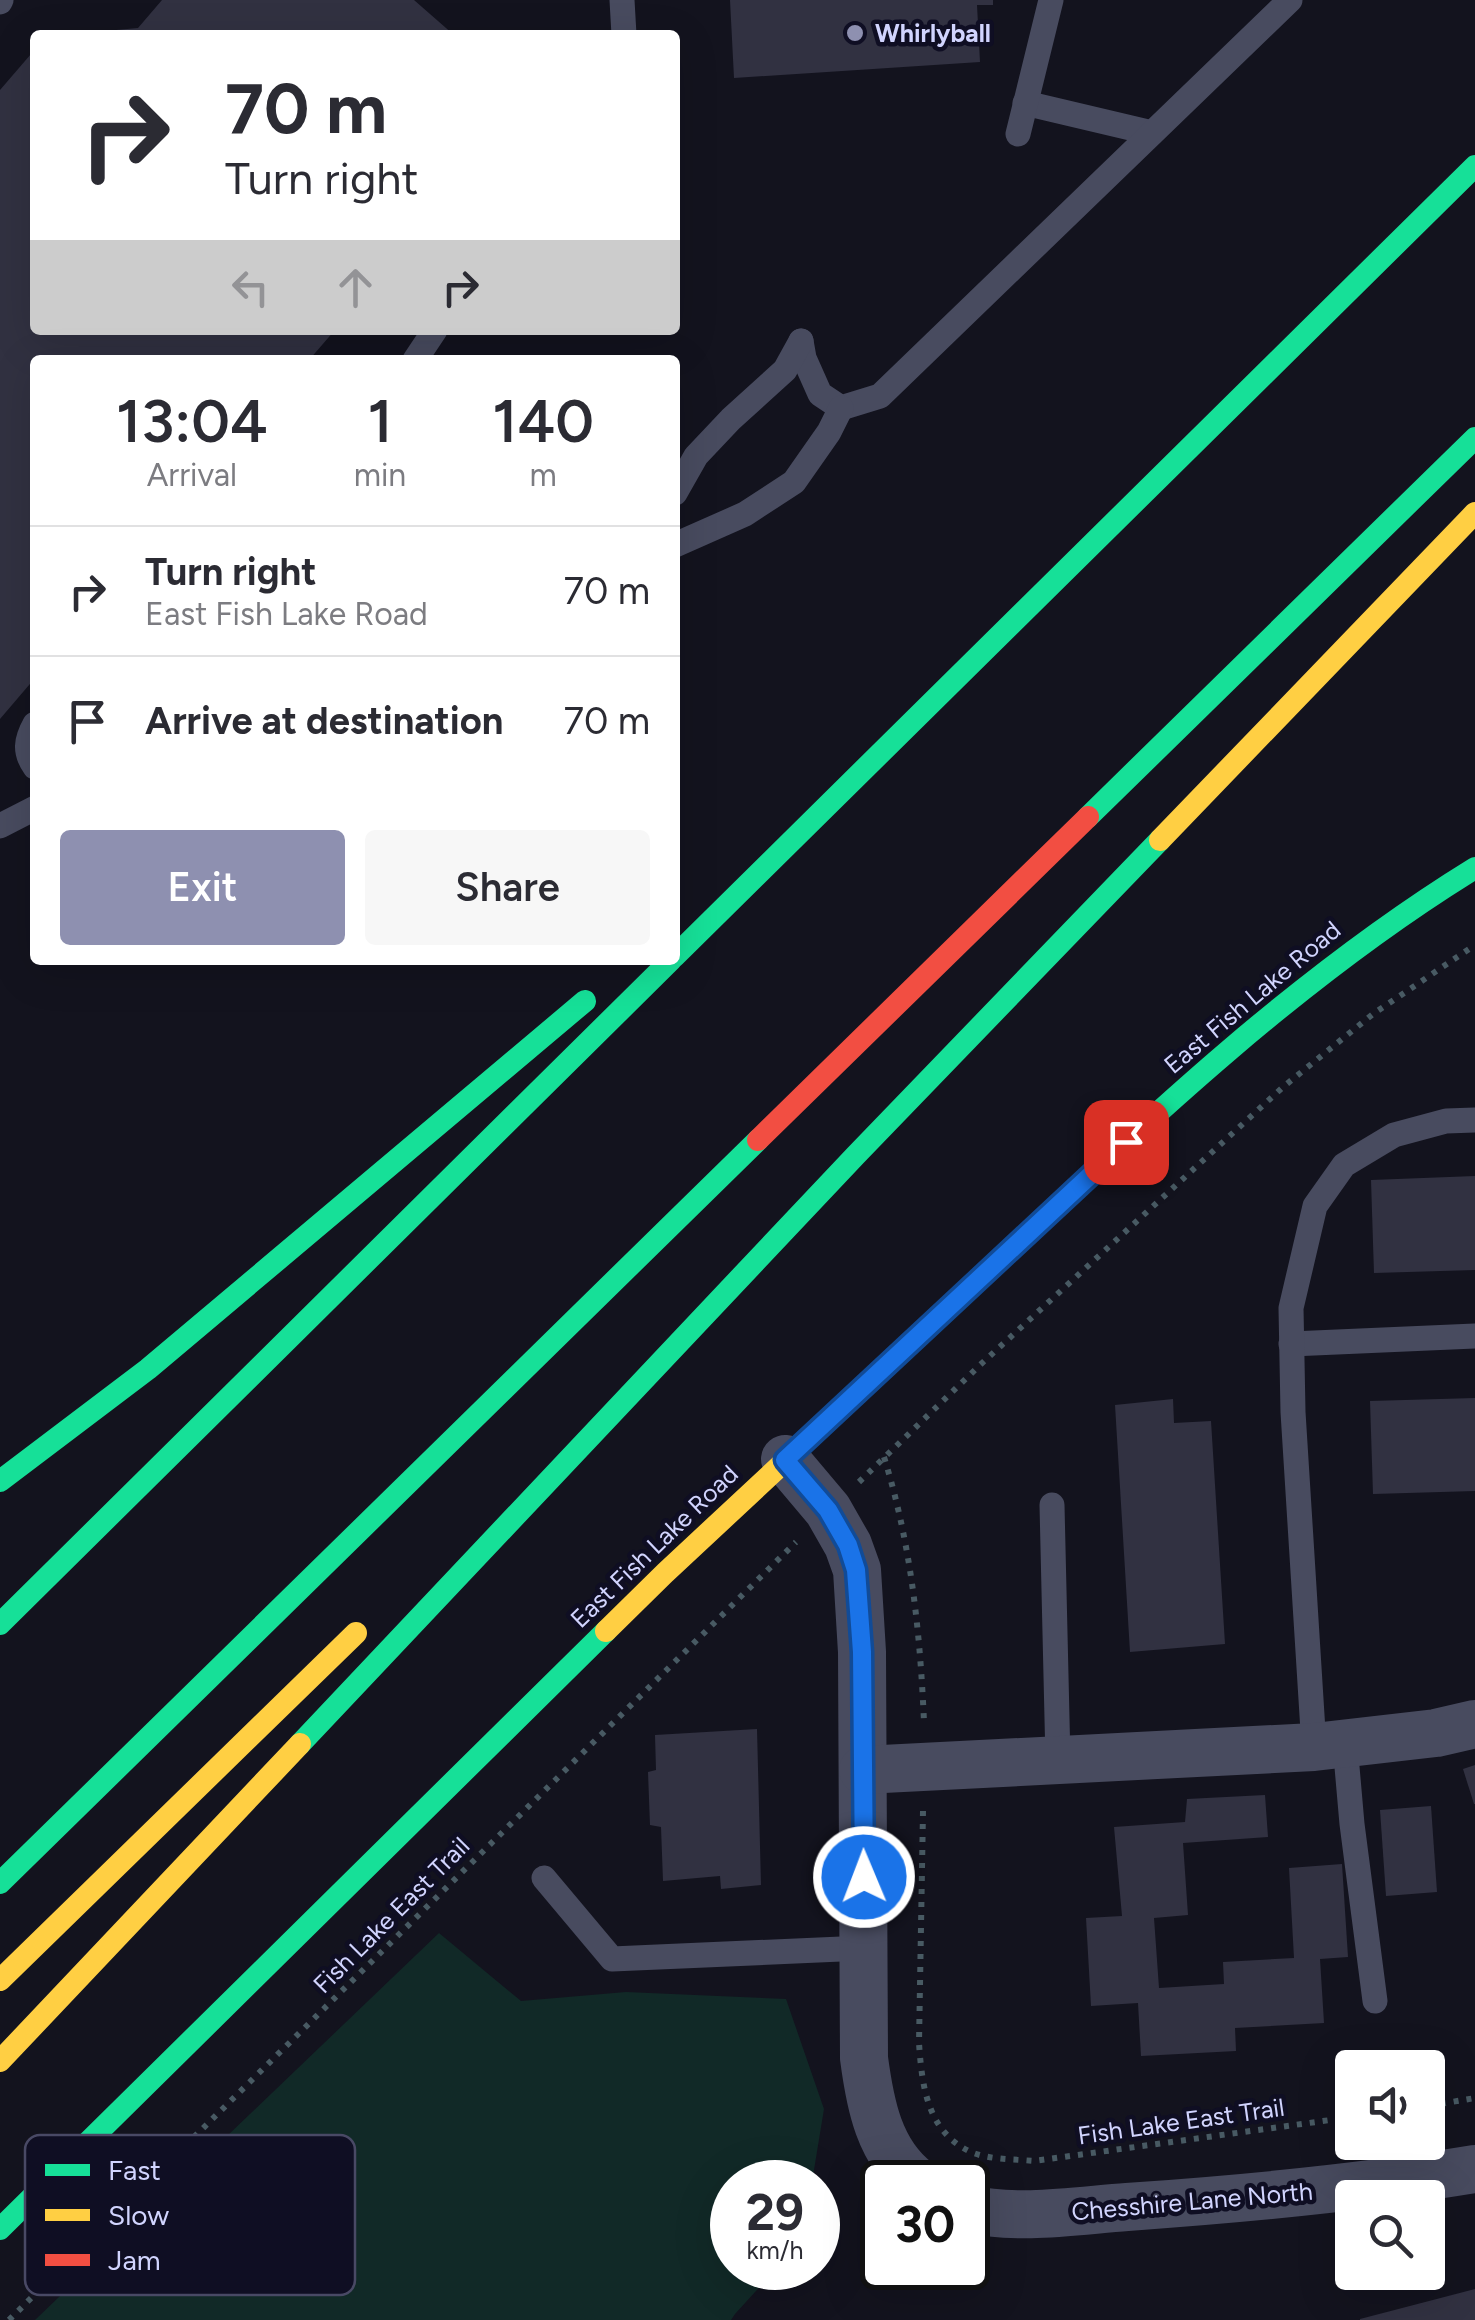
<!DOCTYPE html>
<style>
body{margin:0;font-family:Figtree,sans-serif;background:#f7f7f7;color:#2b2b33;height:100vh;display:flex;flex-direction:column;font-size:38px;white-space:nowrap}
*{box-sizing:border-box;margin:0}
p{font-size:32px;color:#7c7c81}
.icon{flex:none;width:55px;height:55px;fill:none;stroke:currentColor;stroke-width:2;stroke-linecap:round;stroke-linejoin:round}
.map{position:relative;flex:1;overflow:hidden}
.sheet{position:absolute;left:30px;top:355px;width:650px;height:610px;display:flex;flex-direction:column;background:#fff;border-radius:10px;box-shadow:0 10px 40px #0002}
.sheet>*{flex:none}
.banner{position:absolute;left:30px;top:30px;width:650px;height:305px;border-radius:10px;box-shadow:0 10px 40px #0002;background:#fff;color:#2b2b33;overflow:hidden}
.fabs{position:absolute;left:1335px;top:2050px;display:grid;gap:20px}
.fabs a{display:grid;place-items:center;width:110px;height:110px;border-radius:10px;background:#fff;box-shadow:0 10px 40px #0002;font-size:50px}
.speed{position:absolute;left:710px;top:2160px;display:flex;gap:20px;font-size:50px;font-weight:700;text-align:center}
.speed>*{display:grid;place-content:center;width:130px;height:130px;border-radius:50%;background:#fff;box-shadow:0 10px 40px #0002;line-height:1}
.speed small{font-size:25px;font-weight:400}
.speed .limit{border:5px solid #111;border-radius:15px;background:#fff;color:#111}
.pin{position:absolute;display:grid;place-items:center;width:85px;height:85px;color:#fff;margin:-42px;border-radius:20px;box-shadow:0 5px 15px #0006}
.me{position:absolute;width:110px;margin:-55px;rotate:359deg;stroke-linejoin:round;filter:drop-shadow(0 0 8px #0008)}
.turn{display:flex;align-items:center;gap:35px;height:210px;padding:0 30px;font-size:45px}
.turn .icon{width:130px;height:130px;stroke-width:2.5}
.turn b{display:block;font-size:70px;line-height:85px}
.lanes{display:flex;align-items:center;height:95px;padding:0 30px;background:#0003;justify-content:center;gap:50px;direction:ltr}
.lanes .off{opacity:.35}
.eta{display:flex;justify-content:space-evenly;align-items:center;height:170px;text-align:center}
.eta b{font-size:60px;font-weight:600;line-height:70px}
.action{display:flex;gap:20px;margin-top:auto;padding:20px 30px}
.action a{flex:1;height:115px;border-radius:10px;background:#8e90b0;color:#fff;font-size:40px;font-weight:600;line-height:115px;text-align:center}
.action a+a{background:#f7f7f7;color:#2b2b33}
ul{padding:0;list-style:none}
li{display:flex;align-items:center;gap:30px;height:130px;padding:0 30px;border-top:2px solid #e1e1e2}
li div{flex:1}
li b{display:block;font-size:38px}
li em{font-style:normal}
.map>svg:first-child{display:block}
.green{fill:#112927}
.building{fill:#313141}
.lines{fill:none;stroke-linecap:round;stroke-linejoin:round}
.path{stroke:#485a63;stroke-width:6;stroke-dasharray:5 8;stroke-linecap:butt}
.lane{stroke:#484b5f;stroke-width:25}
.street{stroke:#484b5f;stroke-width:48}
.fast{stroke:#16e098;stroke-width:22}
.slow{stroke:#ffcf43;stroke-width:22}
.jam{stroke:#f24e42;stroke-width:22}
.route-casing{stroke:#114b97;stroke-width:25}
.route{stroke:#1a73e8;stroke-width:18}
.poi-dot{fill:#8e90b0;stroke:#0f0e23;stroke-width:4}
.labels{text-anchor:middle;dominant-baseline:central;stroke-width:9;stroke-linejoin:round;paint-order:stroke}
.poi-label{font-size:25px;font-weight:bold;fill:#d1d4fe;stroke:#0f0e23;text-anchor:start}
.street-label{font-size:25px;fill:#d1d4fe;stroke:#0f0e23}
.key{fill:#0f0e23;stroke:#494965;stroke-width:2.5}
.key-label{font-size:28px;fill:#d1d4fe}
</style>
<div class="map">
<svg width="1475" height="2320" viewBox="0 0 1475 2320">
<rect width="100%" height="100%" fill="#13131e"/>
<!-- green -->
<polygon class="green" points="439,1933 521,2001 626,1992 786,1999 824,2109 812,2182 732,2182 732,2268 777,2268 735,2314 731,2320 35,2320"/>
<!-- building -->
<g class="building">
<polygon points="162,0 414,0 454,35 94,35 94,32 138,28"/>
<polygon points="730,0 993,0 993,5 977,5 980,62 734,78"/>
<polygon points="31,54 35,58 35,330 335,330 309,360 35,360 35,678 0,719 0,90"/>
<polygon points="1475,1176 1475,1270 1374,1273 1371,1180"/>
<polygon points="1475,1398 1475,1491 1373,1494 1370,1401"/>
<polygon points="1173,1399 1174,1423 1211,1421 1225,1644 1130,1652 1115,1405"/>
<polygon points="757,1729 761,1885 721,1889 720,1876 663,1881 661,1827 650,1825 648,1772 656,1770 655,1735"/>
<polygon points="1475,1765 1475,1804 1474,1804 1463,1769"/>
<polygon points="1265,1795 1268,1837 1183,1843 1188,1915 1154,1918 1159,1988 1224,1984 1223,1962 1294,1958 1289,1868 1342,1864 1348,1957 1320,1959 1324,2023 1235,2028 1236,2051 1141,2056 1138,2003 1091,2006 1086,1918 1122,1916 1114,1827 1185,1822 1187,1799"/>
<polygon points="1431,1806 1437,1892 1386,1896 1380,1810"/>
<polygon points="1475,2289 1475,2320 1360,2320 1360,2319"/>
</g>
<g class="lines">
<!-- path -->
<g class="path">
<path d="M884,1457C911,1544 920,1631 924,1722"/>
<polyline points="859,1482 980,1365 1283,1087 1373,1014 1475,945"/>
<path d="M923,1811L919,2043C922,2086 927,2132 971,2152C990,2160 1014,2159 1034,2161L1352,2117"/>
<polyline points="1428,2106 1475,2098"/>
<polyline points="9,2320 796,1542"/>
</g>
<!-- lane -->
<g class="lane">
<polyline points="622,0 624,35"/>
<polyline points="0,2 1,0"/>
<polyline points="1025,103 1152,133"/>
<polyline points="1018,134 1051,0"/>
<polyline points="801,341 804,358 820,394 841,408 880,396 1290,0"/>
<polyline points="415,360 435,330"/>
<polyline points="675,493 696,456 731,419 785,370 801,341"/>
<polyline points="675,545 745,514 794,482 829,432 841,408"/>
<path d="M35,724C26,740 24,752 35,767"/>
<polyline points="0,826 35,808"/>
<polyline points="1291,1344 1475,1336"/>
<polyline points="1052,1505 1058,1761"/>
<polyline points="1345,1744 1352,1824 1375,2001"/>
<polyline points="1314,1747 1293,1412 1291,1308 1315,1206 1344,1165 1394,1135 1446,1121 1475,1120"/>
<polyline points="544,1878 612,1959 864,1948"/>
</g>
<!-- street -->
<g class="street">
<path d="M785,1459L828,1510L848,1545L857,1570L862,1652L864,2058C870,2104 879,2153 918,2182"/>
<polyline points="863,1770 1314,1747 1436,1733 1475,1724"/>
<path d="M968,2209C1019,2220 1074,2211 1127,2207C1243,2199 1360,2188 1475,2169"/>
</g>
<!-- fast -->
<g class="fast">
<polyline points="1088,817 1475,438"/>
<polyline points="675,956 1475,166"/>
<path d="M917,1338C1095,1172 1267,996 1475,868"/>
<polyline points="0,1481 148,1369 585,1001"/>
<polyline points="0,1624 671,960"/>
<polyline points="300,1744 856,1155 1160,840"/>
<polyline points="0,1883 758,1140"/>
<polyline points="0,2229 606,1631"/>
</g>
<!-- slow -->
<g class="slow">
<polyline points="1160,840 1475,513"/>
<polyline points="606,1631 665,1573 917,1338"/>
<polyline points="0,1980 356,1633"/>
<polyline points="0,2061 300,1744"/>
</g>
<!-- jam -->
<polyline class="jam" points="758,1140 1088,817"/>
</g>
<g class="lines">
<!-- route casing -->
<g class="route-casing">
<polyline id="route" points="864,1877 862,1652 856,1570 848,1545 828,1510 785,1460 1126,1142"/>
</g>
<!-- route -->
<use href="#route" class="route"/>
</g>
<!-- markers -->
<circle class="poi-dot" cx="855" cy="33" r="10"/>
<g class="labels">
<!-- poi labels -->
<g class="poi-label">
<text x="875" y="33">Whirlyball</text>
</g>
<!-- street labels -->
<g class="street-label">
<text transform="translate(1252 997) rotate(-40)">East Fish Lake Road</text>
<text transform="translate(654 1546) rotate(-44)">East Fish Lake Road</text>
<text transform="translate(391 1915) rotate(-45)">Fish Lake East Trail</text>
<text transform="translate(1181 2121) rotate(-8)">Fish Lake East Trail</text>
<text transform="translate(1192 2201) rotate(-5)">Chesshire Lane North</text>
</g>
</g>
<!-- legend -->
<rect x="25" y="2135" width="330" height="160" rx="15" class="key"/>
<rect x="45" y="2164" width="45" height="12" fill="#16e098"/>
<rect x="45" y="2209" width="45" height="12" fill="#ffcf43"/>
<rect x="45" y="2254" width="45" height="12" fill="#f24e42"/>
<g class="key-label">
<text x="108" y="2180">Fast</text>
<text x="108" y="2225">Slow</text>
<text x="108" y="2270">Jam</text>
</g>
</svg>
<div class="fabs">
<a><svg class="icon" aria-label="sound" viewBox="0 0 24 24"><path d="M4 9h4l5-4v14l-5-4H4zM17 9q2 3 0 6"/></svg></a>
<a><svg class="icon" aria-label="search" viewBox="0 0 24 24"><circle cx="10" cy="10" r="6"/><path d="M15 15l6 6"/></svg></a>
</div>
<div class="speed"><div>29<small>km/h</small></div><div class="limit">30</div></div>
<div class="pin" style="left:1126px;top:1142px;background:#d93025"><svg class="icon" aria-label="arrive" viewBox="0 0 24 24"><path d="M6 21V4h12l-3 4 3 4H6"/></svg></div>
<svg class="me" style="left:864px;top:1877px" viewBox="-20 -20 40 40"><circle r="17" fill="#1a73e8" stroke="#fff" stroke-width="3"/><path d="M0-11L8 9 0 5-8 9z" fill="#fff"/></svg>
<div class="banner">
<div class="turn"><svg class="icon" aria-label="right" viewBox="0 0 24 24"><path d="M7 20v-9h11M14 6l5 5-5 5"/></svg><div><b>70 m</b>Turn right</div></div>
<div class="lanes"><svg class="icon off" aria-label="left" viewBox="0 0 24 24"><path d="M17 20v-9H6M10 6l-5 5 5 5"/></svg><svg class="icon off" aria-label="ahead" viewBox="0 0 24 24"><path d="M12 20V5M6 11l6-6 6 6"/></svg><svg class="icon" aria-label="right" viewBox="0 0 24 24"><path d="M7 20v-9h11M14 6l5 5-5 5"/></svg></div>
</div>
<section class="sheet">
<div class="eta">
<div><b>13:04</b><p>Arrival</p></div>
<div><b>1</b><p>min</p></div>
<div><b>140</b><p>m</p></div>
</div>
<ul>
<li><svg class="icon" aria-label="right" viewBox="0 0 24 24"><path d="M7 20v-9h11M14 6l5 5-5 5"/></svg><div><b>Turn right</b><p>East Fish Lake Road</p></div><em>70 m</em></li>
<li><svg class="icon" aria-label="arrive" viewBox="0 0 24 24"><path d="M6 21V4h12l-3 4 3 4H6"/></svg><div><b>Arrive at destination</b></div><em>70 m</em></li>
</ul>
<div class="action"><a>Exit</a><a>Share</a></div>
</section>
</div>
